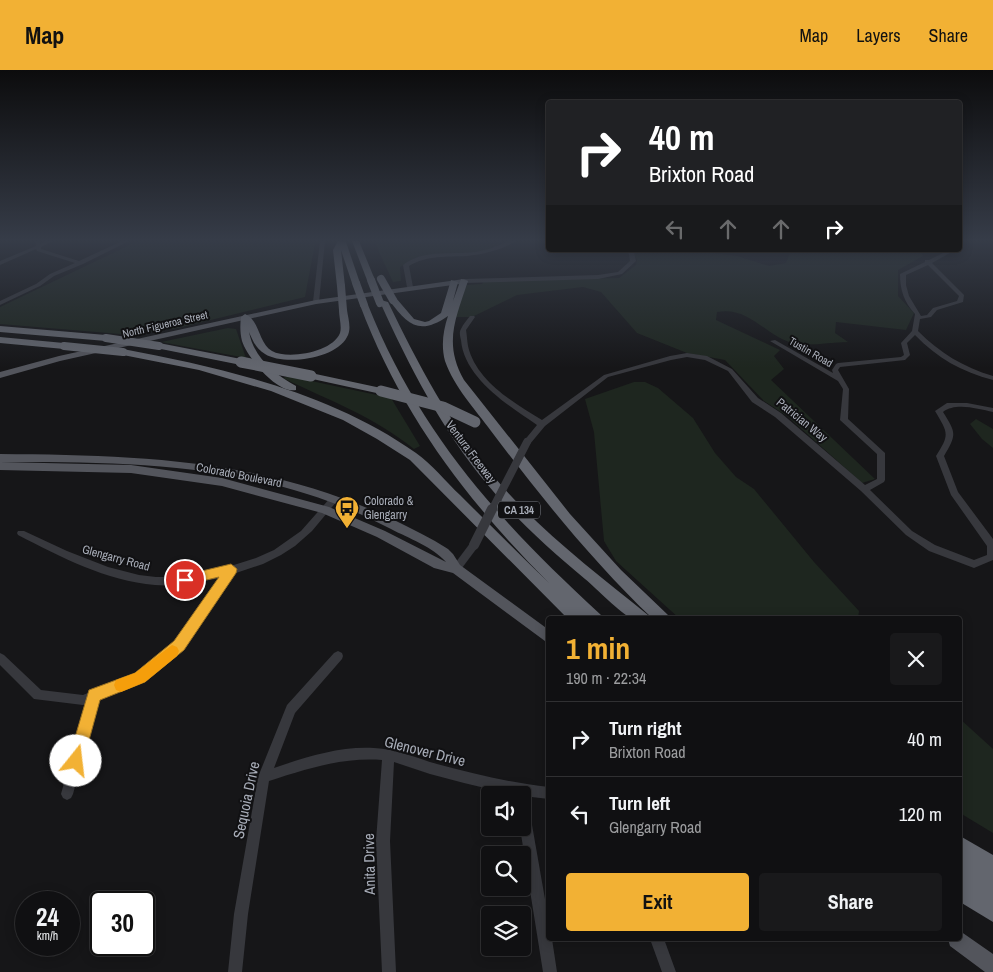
<!DOCTYPE html>
<meta charset="utf-8">
<style>
body{margin:0;font-family:"Archivo Narrow",sans-serif;background:#19191b;color:#f1f3f6;height:100vh;display:flex;flex-direction:column;font-size:19px;white-space:nowrap}
*{box-sizing:border-box;margin:0}
p{font-size:16px;color:#9c9d9f}
.icon{flex:none;width:28px;height:28px;fill:none;stroke:currentColor;stroke-width:2;stroke-linecap:round;stroke-linejoin:round}
.map{position:relative;flex:1;overflow:hidden}
.details{position:absolute;left:546px;top:546px;width:416px;height:325px;display:flex;flex-direction:column;background:#101012;border-radius:5px;box-shadow:0 2px 12px #0003,0 0 0 1px #303032}
.details>*{flex:none}
.top-card{position:absolute;left:546px;top:30px;width:416px;height:152px;border-radius:5px;box-shadow:0 2px 12px #0003,0 0 0 1px #303032;background:#202124;color:#fff;overflow:hidden}
.buttons{position:absolute;left:481px;top:716px;display:grid;gap:10px}
.buttons a{display:grid;place-items:center;width:50px;height:50px;border-radius:5px;background:#101012;box-shadow:0 2px 12px #0003,0 0 0 1px #303032;font-size:25px}
.speed{position:absolute;left:15px;top:821px;display:flex;gap:10px;font-size:25px;font-weight:700;text-align:center}
.speed>*{display:grid;place-content:center;width:65px;height:65px;border-radius:50%;background:#101012;box-shadow:0 2px 12px #0003,0 0 0 1px #303032;line-height:1}
.speed small{font-size:12px;font-weight:400}
.speed .limit{border:2px solid #111;border-radius:8px;background:#fff;color:#111}
.pin{position:absolute;display:grid;place-items:center;width:42px;height:42px;color:#fff;margin:-21px;border:2px solid #fff;border-radius:50%;box-shadow:0 1px 5px #0007}
.me{position:absolute;width:55px;margin:-28px;rotate:16deg;stroke-linejoin:round;filter:drop-shadow(0 0 4px #0008)}
.turn{display:flex;align-items:center;gap:18px;height:105px;padding:0 20px;font-size:22px}
.turn .icon{width:65px;height:65px;stroke-width:2.5}
.turn b{display:block;font-size:35px;line-height:42px}
.lanes{display:flex;align-items:center;height:48px;padding:0 20px;background:#0003;justify-content:center;gap:25px;direction:ltr}
.lanes .off{opacity:.35}
.round{display:grid;place-items:center;flex:none;width:52px;height:52px;border-radius:5px;background:#19191b}
.summary{display:flex;align-items:center;justify-content:space-between;height:85px;padding:0 20px}
h1{font-size:30px;font-weight:700;line-height:38px;color:#f2b134}
.cta{display:flex;gap:10px;margin-top:auto;padding:10px 20px}
.cta a{flex:1;height:58px;border-radius:5px;background:#f2b134;color:#111;font-size:20px;font-weight:700;line-height:58px;text-align:center}
.cta a+a{background:#19191b;color:#f1f3f6}
ul{padding:0;list-style:none}
li{display:flex;align-items:center;gap:15px;height:75px;padding:0 20px;border-top:1px solid #303032}
li div{flex:1}
li b{display:block;font-size:19px}
li em{font-style:normal}
header{display:flex;align-items:center;gap:30px;box-sizing:border-box;height:70px;padding:0 25px;background:#f2b134;color:#111}
header strong{font-size:24px}
nav{display:flex;gap:28px;margin-inline-start:auto;font-size:18px}
.map>svg:first-child{display:block}
.green{fill:#1e261f}
.lines{fill:none;stroke-linecap:round;stroke-linejoin:round}
.minor{fill:#37383d;fill-rule:evenodd}
.major{fill:#53555c;fill-rule:evenodd}
.highway{fill:#63666e;fill-rule:evenodd}
.minor-bridge-far1{stroke:#37383d;stroke-width:8}
.minor-bridge{stroke:#37383d;stroke-width:10}
.highway-bridge-far1{stroke:#63666e;stroke-width:8}
.highway-bridge{stroke:#63666e;stroke-width:11}
.route{fill:#f2b134;stroke:#9d7322}
.slow{fill:#f59e0b}
.labels{text-anchor:middle;dominant-baseline:central;stroke-width:4;stroke-linejoin:round;paint-order:stroke}
.far-street-label{font-size:11px;fill:#a8adb8;stroke:#111113}
.shield{fill:#111113;stroke:#7b7e86;stroke-width:1}
.shield-label{font-size:11px;font-weight:bold;fill:#a8adb8}
.street-label{font-size:12px;fill:#a8adb8;stroke:#111113}
.poi-label{font-size:12px;fill:#a8adb8;stroke:#111113;text-anchor:start}
.near-street-label{font-size:15px;fill:#a8adb8;stroke:#111113}
</style>
<header>
<strong>Map</strong>
<nav><a>Map</a><a>Layers</a><a>Share</a></nav>
</header>
<div class="map">
<svg width="993" height="902" viewBox="0 0 993 902">
<rect width="100%" height="100%" fill="#161618"/>
<!-- green -->
<g class="green">
<polygon points="138,171 315,171 315,173 305,227 178,258 132,265 0,254 0,237"/>
<polygon points="374,171 509,171 486,181 415,188 400,197 401,211 393,212"/>
<path d="M632,180H692L737,186L769,196L786,193L791,180H920L923,186L898,200V226L914,243L906,260L836,252L835,263L848,272C832,272 813,276 797,274C766,269 752,236 717,242L716,250L780,280L774,286L784,299L771,310L875,409L862,413L787,346L764,331L725,290L687,283L637,263L601,222L583,217L517,225L472,247H456L457,233L467,215L482,214L484,211L619,208L636,195L637,190Z"/>
<polygon points="228,258 236,259 246,288 161,272"/>
<path d="M288,306L391,328L420,376L414,379C373,346 330,331 283,308Z"/>
<polygon points="634,312 645,312 658,318 693,348 715,383 736,407 754,419 814,492 859,541 858,549 680,549 616,491 604,471 594,362 585,329"/>
<polygon points="976,349 993,359 993,378 982,369 970,354"/>
<polygon points="960,649 993,679 993,763 960,743"/>
</g>
<g class="lines">
<!-- minor -->
<g class="minor">
<polygon points="35,171 40,171 40,174 46,171 53,171 41,177 41,179 79,191 122,171 129,171 83,194 54,206 40,216 0,235 0,231 36,214 50,204 75,193 37,181 36,179 0,195 0,191 36,176"/>
<polygon points="320,171 325,171 319,232 316,234 313,232"/>
<path d="M509,171H516C502,180 484,184 467,186C447,187 427,185 409,196L413,217L410,219L407,217L403,195C423,179 452,185 475,182C487,180 498,176 509,171Z"/>
<polygon points="625,180 631,180 634,182 636,191 622,204 598,209 464,213 461,211 464,209 598,205 618,202 630,191 629,184"/>
<path d="M949,180H955L932,193L964,225L963,232L937,240L931,247L920,249L918,261C940,283 963,297 993,306V310C962,302 937,288 915,265L907,273L910,285L905,290L840,297L838,300L849,319L848,349L885,383V410L884,412L870,420L912,461L935,475L974,490L987,485V476L951,425L936,386C950,364 948,363 935,341L947,333H967L993,338V342C978,339 956,332 943,342C956,363 957,364 944,386L958,422L993,469V490L974,498L929,481L906,465L861,421L775,347L752,332L728,301L705,290L687,287L671,290L608,307L545,356L530,374L527,375L523,372L537,355C509,336 464,308 461,270C460,266 459,262 461,259C463,254 467,250 470,246H474L475,247L466,260C467,265 467,271 468,276C476,311 514,333 542,350L604,305L670,286L687,283L707,286L732,299L758,328L781,343L865,415L877,409V384L840,350L843,319L838,311L770,271L775,270L833,303L832,300L836,294L838,293L901,287L904,285L901,273L912,261L915,244C904,232 900,220 900,204L925,192V190H929ZM928,195L959,226L957,231L933,238L927,245L921,246L909,226L906,215V205Z"/>
<path d="M334,426L337,427L338,429L337,431L312,461L295,476L281,485L263,494L233,504L183,579L144,611L99,629L73,724L71,728L67,730L63,728L61,724L86,634L83,635L34,629L0,595V583L4,585L41,620L83,625L136,603L175,573L220,508C199,512 177,517 155,515C106,511 61,487 18,465L17,463L18,461H24L67,481L108,497L139,505L156,507H176L218,500L256,488L274,480L301,461L331,427Z"/>
<polygon points="474,471 477,472 479,475 477,478 459,502 456,503 453,502 451,499 453,496 471,472"/>
<path d="M338,581L342,583L343,586L342,589L295,643L274,698C306,687 340,676 374,678C396,679 416,688 437,694C474,704 511,713 549,717V729L523,726L526,728L528,732L549,852V869H552L557,902H543L520,758H522V725L506,723L464,713L430,704L394,692L390,771L396,902H382L376,771L382,690C343,687 306,699 269,711L248,844L242,902H228L234,844L258,707L287,635L334,583Z"/>
<polygon points="650,869 664,869 676,902 662,902"/>
</g>
<!-- major -->
<g class="major">
<polygon points="464,209 468,211 467,213 316,234 60,291 0,308 0,302 59,286 316,230"/>
<path d="M0,384C138,385 267,389 394,450C412,459 431,468 448,479L453,484L460,495L549,560V574L453,503L434,498L377,467L322,443L222,416L131,403L0,400V392L131,395L222,408L329,437L385,461L446,492C433,477 408,468 391,459C364,445 336,433 307,424C209,392 102,392 0,392Z"/>
<polygon points="960,861 993,884 993,902 985,902 950,876 948,869 960,869"/>
</g>
<!-- highway -->
<g class="highway">
<polygon points="338,171 346,172 360,213 359,215 352,213 341,180 345,216 341,218 337,216 333,180"/>
<polygon points="352,171 359,171 375,210 374,212 367,210"/>
<path d="M461,209L468,211C456,248 443,273 464,310L570,444L621,500L668,545L670,549H653C593,492 541,427 491,361C475,339 454,317 445,291C441,276 443,261 448,246C419,266 408,255 389,230L396,228L414,249L425,252L429,251L441,243L451,210L458,212L453,231Z"/>
<path d="M381,230L388,232C418,294 450,355 495,408C539,460 595,502 648,545L650,549C645,549 636,550 631,548C620,543 596,518 585,509C550,480 516,449 487,414C442,360 409,296 380,232Z"/>
<path d="M364,232L368,235C420,365 500,452 601,545L603,549H568L410,390L377,369L343,350L271,321L199,300L123,285L118,282L123,279C224,298 331,323 416,383C432,394 446,412 460,425C489,454 519,484 549,513C467,431 401,344 360,235Z"/>
<path d="M343,237L347,240C348,248 352,259 347,267C336,289 284,296 265,284C256,279 253,271 249,262C254,288 274,304 296,316V320C277,324 247,287 242,271C240,263 240,255 241,247L245,244C260,250 258,273 272,281C288,290 333,282 340,263C342,257 339,247 339,240Z"/>
<polygon points="0,256 106,265 110,268 106,271 0,262"/>
<polygon points="0,267 64,273 69,276 64,279 0,273"/>
<polygon points="159,273 241,289 246,292 241,295 156,278 154,276"/>
<polygon points="311,303 381,318 386,321 381,324 308,308 306,306"/>
<polygon points="960,766 993,785 993,852 960,832"/>
</g>
<!-- minor-bridge-far1 -->
<polyline class="minor-bridge-far1" points="492,440 527,372"/>
<!-- minor-bridge -->
<polyline class="minor-bridge" points="474,475 492,439"/>
<!-- highway-bridge-far1 -->
<g class="highway-bridge-far1">
<polyline points="381,209 393,230"/>
<polyline points="371,210 380,233"/>
<polyline points="356,213 364,235"/>
<polyline points="341,216 343,240"/>
<polyline points="106,268 159,276"/>
<polyline points="64,276 123,282"/>
</g>
<!-- highway-bridge -->
<g class="highway-bridge">
<polyline points="241,292 311,306"/>
<polyline points="381,321 443,337 475,352"/>
</g>
</g>
<!-- sky -->
<linearGradient id="sky" x2="0" y2="1"><stop stop-color="#0c0c0d"/><stop offset="0.57" stop-color="#363c48"/><stop offset="1" stop-color="#363c48" stop-opacity="0"/></linearGradient>
<rect width="993" height="298" fill="url(#sky)"/>
<!-- route -->
<polygon class="route" points="231,494 237,499 236,503 184,580 145,612 100,630 82,696 76,699 70,696 68,691 89,620 135,603 174,571 219,507 185,515 179,510 181,506"/>
<!-- slow -->
<polygon class="slow" points="172,575 177,577 179,581 177,586 145,612 121,622 116,620 114,615 116,610 135,603"/>
<!-- icons -->
<defs>
<g id="bus-pin" transform="scale(1.25)"><path d="M0 17L-7.5 6A9.5 9.5 0 1 1 7.5 6Z" fill="#f2b134" stroke="#111113"/><path d="M-5-6H5V4H4V6H2V4H-2V6H-4V4H-5ZM-3.5-4V0h7V-4ZM-3.5 1.2v1.5H-2V1.2ZM2 1.2v1.5H3.5V1.2Z" fill="#111"/></g>
</defs>
<g fill-rule="evenodd">
<use href="#bus-pin" x="347" y="438"/>
</g>
<g class="labels">
<!-- far-street labels -->
<g class="far-street-label">
<text transform="translate(165 254) rotate(-13)">North Figueroa Street</text>
<text transform="translate(811 282) rotate(30)">Tustin Road</text>
</g>
<!-- shield labels -->
<rect class="shield" x="498" y="431.5" width="42" height="17" rx="4"/>
<g class="shield-label">
<text x="519" y="440">CA 134</text>
</g>
<!-- street labels -->
<g class="street-label">
<text transform="translate(802 350) rotate(39)">Patrician Way</text>
<text transform="translate(471 382) rotate(53)">Ventura Freeway</text>
<text transform="translate(239 405) rotate(11)">Colorado Boulevard</text>
<text transform="translate(116 488) rotate(15)">Glengarry Road</text>
</g>
<!-- poi labels -->
<g class="poi-label">
<text x="364" y="431">Colorado &amp;<tspan x="364" dy="14">Glengarry</tspan></text>
</g>
<!-- near-street labels -->
<g class="near-street-label">
<text transform="translate(425 681) rotate(14)">Glenover Drive</text>
<text transform="translate(246 730) rotate(-78)">Sequoia Drive</text>
<text transform="translate(369 794) rotate(-91)">Anita Drive</text>
</g>
</g>
</svg>
<div class="buttons">
<a><svg class="icon" aria-label="sound" viewBox="0 0 24 24"><path d="M4 9h4l5-4v14l-5-4H4zM17 9q2 3 0 6"/></svg></a>
<a><svg class="icon" aria-label="search" viewBox="0 0 24 24"><circle cx="10" cy="10" r="6"/><path d="M15 15l6 6"/></svg></a>
<a><svg class="icon" aria-label="layers" viewBox="0 0 24 24"><path d="M12 4l9 5-9 5-9-5zM3 14l9 5 9-5"/></svg></a>
</div>
<div class="speed"><div>24<small>km/h</small></div><div class="limit">30</div></div>
<div class="pin" style="left:185px;top:510px;background:#d93025"><svg class="icon" aria-label="arrive" viewBox="0 0 24 24"><path d="M6 21V4h12l-3 4 3 4H6"/></svg></div>
<svg class="me" style="left:76px;top:691px" viewBox="-20 -20 40 40"><circle r="19" fill="#fff"/><path d="M0-13L10 11 0 6-10 11z" fill="#f2b134"/></svg>
<div class="top-card">
<div class="turn"><svg class="icon" aria-label="right" viewBox="0 0 24 24"><path d="M7 20v-9h11M14 6l5 5-5 5"/></svg><div><b>40 m</b>Brixton Road</div></div>
<div class="lanes"><svg class="icon off" aria-label="left" viewBox="0 0 24 24"><path d="M17 20v-9H6M10 6l-5 5 5 5"/></svg><svg class="icon off" aria-label="ahead" viewBox="0 0 24 24"><path d="M12 20V5M6 11l6-6 6 6"/></svg><svg class="icon off" aria-label="ahead" viewBox="0 0 24 24"><path d="M12 20V5M6 11l6-6 6 6"/></svg><svg class="icon" aria-label="right" viewBox="0 0 24 24"><path d="M7 20v-9h11M14 6l5 5-5 5"/></svg></div>
</div>
<section class="details">
<div class="summary"><div><h1>1 min</h1><p>190 m · 22:34</p></div><a class="round"><svg class="icon" aria-label="close" viewBox="0 0 24 24"><path d="M6 6l12 12M18 6L6 18"/></svg></a></div>
<ul>
<li><svg class="icon" aria-label="right" viewBox="0 0 24 24"><path d="M7 20v-9h11M14 6l5 5-5 5"/></svg><div><b>Turn right</b><p>Brixton Road</p></div><em>40 m</em></li>
<li><svg class="icon" aria-label="left" viewBox="0 0 24 24"><path d="M17 20v-9H6M10 6l-5 5 5 5"/></svg><div><b>Turn left</b><p>Glengarry Road</p></div><em>120 m</em></li>
</ul>
<div class="cta"><a>Exit</a><a>Share</a></div>
</section>
</div>
